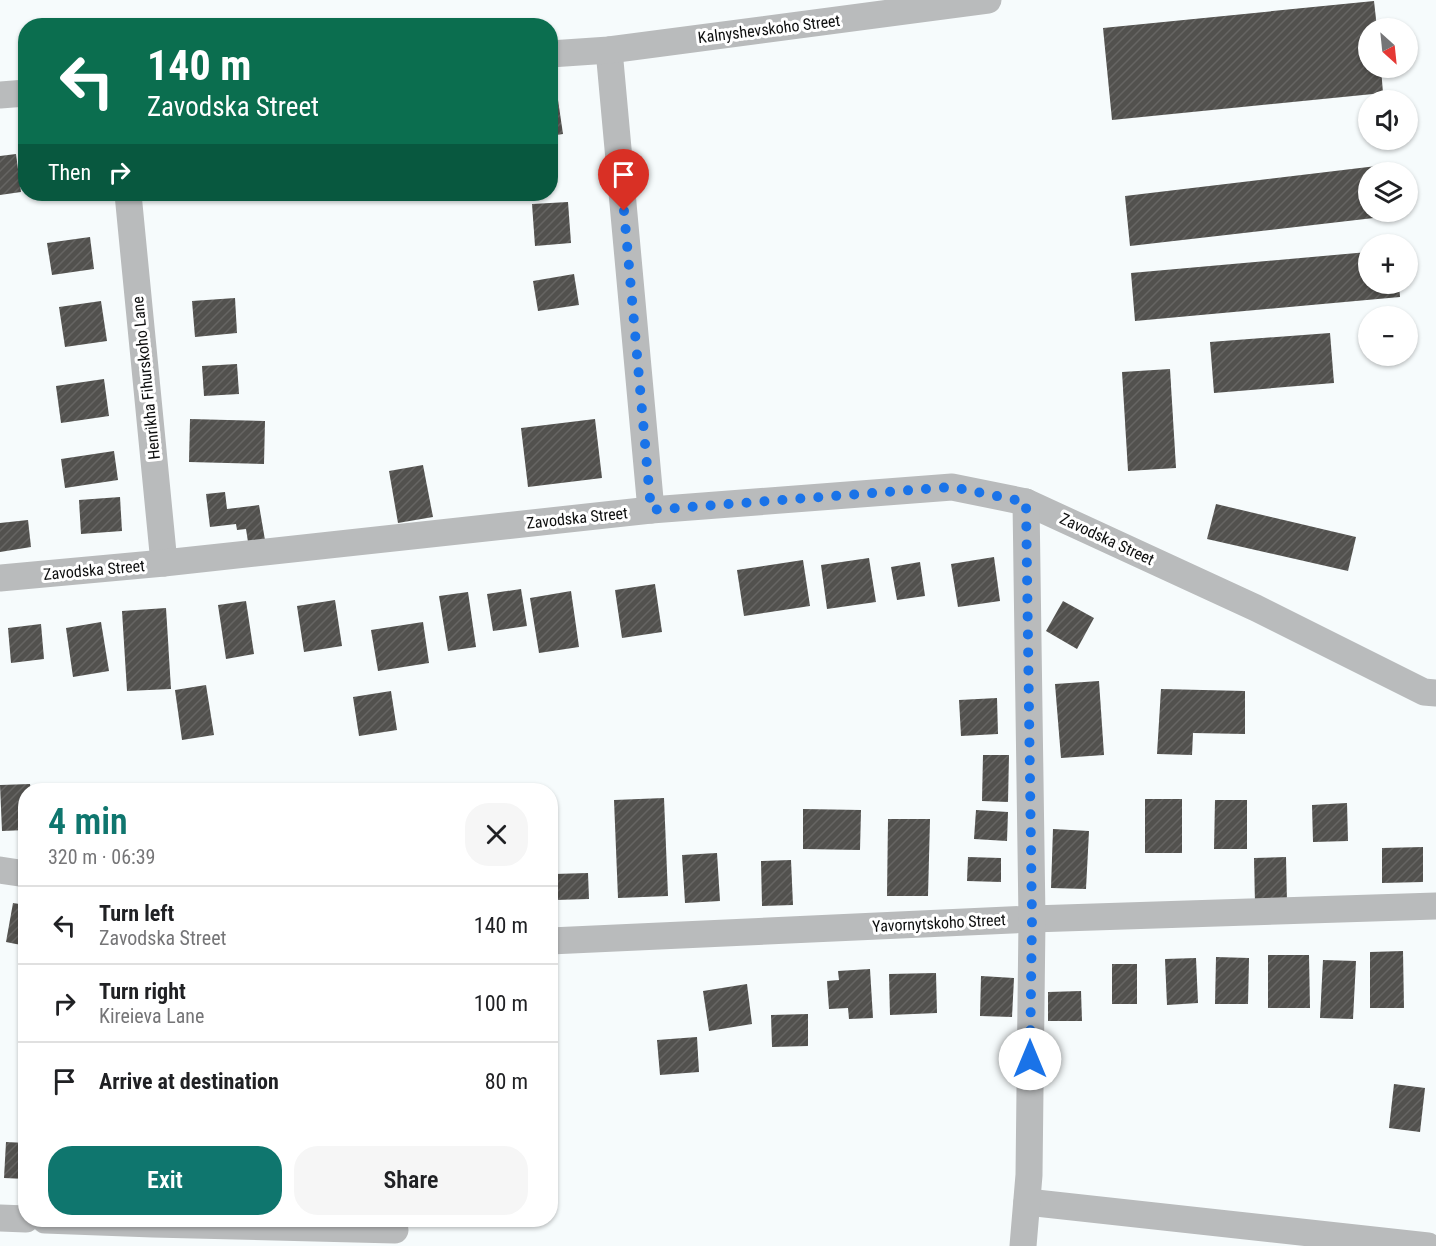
<!DOCTYPE html>
<meta charset="utf-8">
<style>
body{margin:0;font-family:"Roboto Condensed",sans-serif;background:#f6f6f6;color:#202124;height:100vh;display:flex;flex-direction:column;font-size:22px;white-space:nowrap}
*{box-sizing:border-box;margin:0}
p{font-size:20px;color:#757577}
.icon{flex:none;width:33px;height:33px;fill:none;stroke:currentColor;stroke-width:2;stroke-linecap:round;stroke-linejoin:round}
.map{position:relative;flex:1;overflow:hidden}
.drawer{position:absolute;left:18px;top:783px;width:540px;height:444px;display:flex;flex-direction:column;background:#fff;border-radius:24px;box-shadow:0 2px 4px #0004}
.drawer>*{flex:none}
.banner{position:absolute;left:18px;top:18px;width:540px;height:183px;border-radius:24px;box-shadow:0 2px 4px #0004;background:#0b6e4f;color:#fff;overflow:hidden}
.needle{width:39px;rotate:153deg}
.buttons{position:absolute;left:1358px;top:18px;display:grid;gap:12px}
.buttons a{display:grid;place-items:center;width:60px;height:60px;border-radius:50%;background:#fff;box-shadow:0 2px 4px #0004;font-size:30px}
.pin{position:absolute;display:grid;place-items:center;width:51px;height:51px;color:#fff;margin:-62px -26px;border-radius:50% 50% 50% 0;rotate:-45deg;box-shadow:0 0 6px #0007}
.pin .icon{rotate:45deg}
.me{position:absolute;width:66px;margin:-33px;rotate:0deg;stroke-linejoin:round;filter:drop-shadow(0 0 4px #0008)}
.turn{display:flex;align-items:center;gap:21px;height:126px;padding:0 30px;font-size:27px}
.turn .icon{width:78px;height:78px;stroke-width:2.5}
.turn b{display:block;font-size:42px;line-height:51px}
.then{display:flex;align-items:center;height:57px;padding:0 30px;background:#0003;gap:12px;font-size:22px}
.round{display:grid;place-items:center;flex:none;width:63px;height:63px;border-radius:24px;background:#f6f6f6}
.headline{display:flex;align-items:center;justify-content:space-between;height:102px;padding:0 30px}
h1{font-size:36px;font-weight:600;line-height:45px;color:#0f766e}
.primary-button{display:flex;gap:12px;margin-top:auto;padding:12px 30px}
.primary-button a{flex:1;height:69px;border-radius:24px;background:#0f766e;color:#fff;font-size:24px;font-weight:600;line-height:69px;text-align:center}
.primary-button a+a{background:#f6f6f6;color:#202124}
ul{padding:0;list-style:none}
li{display:flex;align-items:center;gap:18px;height:78px;padding:0 30px;border-top:2px solid #e0e0e0}
li div{flex:1}
li b{display:block;font-size:22px}
li em{font-style:normal}
.map>svg:first-child{display:block}
.building{fill:url(#building-hatch)}
.lines{fill:none;stroke-linecap:round;stroke-linejoin:round}
.minor{stroke:#b9bbbc;stroke-width:27}
.route{stroke:#1a73e8;stroke-width:10;stroke-dasharray:0 18}
.labels{text-anchor:middle;dominant-baseline:central;stroke-width:6;stroke-linejoin:round;paint-order:stroke}
.street-label{font-size:16px;fill:#0e0f0f;stroke:#fff}
</style>
<div class="map">
<svg width="1436" height="1246" viewBox="0 0 1436 1246">
<defs>
<pattern id="building-hatch" width="6" height="6" patternUnits="userSpaceOnUse" patternTransform="scale(1.5)"><rect width="6" height="6" fill="#52514e"/><path d="M-1 1l2-2M0 6l6-6M5 7l2-2" fill="none" stroke="#666563"/></pattern>
</defs>
<rect width="100%" height="100%" fill="#f6fbfc"/>
<!-- building -->
<g class="building">
<polygon points="1374,1 1377,28 1368,28 1368,68 1381,68 1383,93 1112,120 1103,28"/>
<polygon points="558,100 563,134 550,136 550,102"/>
<polygon points="16,154 21,192 0,195 0,156"/>
<polygon points="1385,165 1386,172 1368,172 1368,212 1391,212 1391,216 1130,246 1125,196"/>
<polygon points="568,202 571,243 535,246 532,204"/>
<polygon points="90,237 94,269 52,275 47,243"/>
<polygon points="1368,252 1368,284 1399,284 1400,297 1135,321 1131,273"/>
<polygon points="574,274 579,305 538,311 533,281"/>
<polygon points="235,298 237,333 195,337 192,301"/>
<polygon points="101,301 107,341 65,347 59,307"/>
<polygon points="1330,333 1334,383 1214,393 1210,342"/>
<polygon points="237,364 239,394 204,396 202,366"/>
<polygon points="1170,369 1176,468 1128,471 1122,372"/>
<polygon points="104,379 109,416 61,423 56,386"/>
<polygon points="190,419 265,421 264,464 189,462"/>
<polygon points="595,419 602,478 528,487 521,428"/>
<polygon points="114,451 118,480 65,488 61,459"/>
<polygon points="423,465 433,517 398,523 389,471"/>
<polygon points="225,492 227,509 259,505 265,540 248,542 246,529 237,530 236,524 210,527 206,494"/>
<polygon points="120,497 122,531 81,534 79,500"/>
<polygon points="1216,504 1356,537 1348,571 1207,539"/>
<polygon points="28,520 31,547 0,552 0,523"/>
<polygon points="994,557 1000,601 958,607 951,564"/>
<polygon points="869,558 876,602 827,609 821,565"/>
<polygon points="803,560 810,606 744,616 737,570"/>
<polygon points="920,562 925,596 897,600 891,567"/>
<polygon points="655,584 662,632 622,638 615,590"/>
<polygon points="521,589 527,626 493,631 487,594"/>
<polygon points="571,591 579,647 539,653 530,598"/>
<polygon points="468,592 476,647 448,651 439,596"/>
<polygon points="335,600 342,646 304,652 297,606"/>
<polygon points="246,601 254,654 226,659 218,605"/>
<polygon points="1063,601 1094,618 1077,649 1046,631"/>
<polygon points="166,608 171,689 127,691 122,611"/>
<polygon points="101,622 109,671 73,677 66,628"/>
<polygon points="423,622 429,663 378,671 371,630"/>
<polygon points="41,624 44,659 11,663 8,628"/>
<polygon points="1099,681 1104,755 1061,758 1055,684"/>
<polygon points="206,685 214,735 182,740 175,690"/>
<polygon points="1161,689 1245,691 1245,734 1193,733 1192,755 1157,754"/>
<polygon points="391,691 397,730 359,736 353,697"/>
<polygon points="997,698 998,734 961,736 959,700"/>
<polygon points="983,755 1009,755 1008,802 982,801"/>
<polygon points="30,784 31,790 26,790 26,830 2,831 0,785"/>
<polygon points="664,798 668,896 618,898 614,800"/>
<rect x="1145" y="799" width="37" height="54"/>
<polygon points="1215,800 1247,800 1247,849 1214,849"/>
<polygon points="1347,803 1348,841 1313,842 1312,805"/>
<polygon points="803,809 861,810 860,850 803,849"/>
<polygon points="976,810 1008,812 1007,841 974,839"/>
<polygon points="888,819 930,819 928,896 887,896"/>
<polygon points="1053,829 1089,831 1086,889 1051,888"/>
<polygon points="1423,847 1423,882 1382,883 1382,848"/>
<polygon points="717,853 720,901 685,903 682,855"/>
<polygon points="968,857 1001,858 1001,882 967,881"/>
<polygon points="1286,857 1287,903 1255,904 1254,858"/>
<polygon points="791,860 793,905 762,906 761,861"/>
<polygon points="588,873 589,899 555,900 554,874"/>
<polygon points="13,903 26,905 26,946 6,942"/>
<polygon points="1403,951 1404,1008 1370,1008 1370,952"/>
<polygon points="1268,955 1309,955 1310,1008 1268,1008"/>
<polygon points="1216,957 1249,958 1248,1004 1215,1004"/>
<polygon points="1196,958 1198,1003 1167,1005 1165,959"/>
<polygon points="1323,960 1356,961 1353,1019 1320,1018"/>
<rect x="1112" y="964" width="25" height="40"/>
<polygon points="870,969 873,1018 849,1019 848,1008 829,1009 827,981 839,980 838,971"/>
<polygon points="936,973 937,1013 890,1015 889,974"/>
<polygon points="981,976 1014,978 1012,1017 980,1016"/>
<polygon points="747,984 752,1024 709,1031 703,991"/>
<polygon points="1081,991 1082,1021 1048,1021 1048,992"/>
<polygon points="808,1014 808,1046 772,1047 771,1015"/>
<polygon points="697,1037 699,1072 660,1075 657,1040"/>
<polygon points="1394,1084 1425,1088 1420,1132 1389,1128"/>
<polygon points="6,1142 26,1143 26,1179 4,1178"/>
</g>
<g class="lines">
<!-- minor -->
<g class="minor">
<polyline points="609,50 651,510"/>
<polyline points="550,54 609,50 988,0"/>
<polyline points="0,95 26,93"/>
<polyline points="128,194 164,563"/>
<polyline points="0,578 164,563 651,510 952,487 1026,502 1256,608 1424,692 1436,693"/>
<polyline points="0,870 26,874"/>
<polyline points="550,941 1032,919 1436,906"/>
<polyline points="1027,1202 1428,1246"/>
<polyline points="0,1218 26,1219"/>
<polyline points="45,1220 153,1224 395,1230"/>
<polyline points="1023,1246 1029,1175 1032,919 1026,502"/>
</g>
</g>
<g class="lines">
<!-- route -->
<polyline class="route" points="624,211 651,510 952,487 1026,502 1032,919 1030,1059"/>
</g>
<g class="labels">
<!-- street labels -->
<g class="street-label">
<text transform="translate(769 29) rotate(-7)">Kalnyshevskoho Street</text>
<text transform="translate(146 378) rotate(-96)">Henrikha Fihurskoho Lane</text>
<text transform="translate(577 518) rotate(-6)">Zavodska Street</text>
<text transform="translate(1107 539) rotate(25)">Zavodska Street</text>
<text transform="translate(94 570) rotate(-5)">Zavodska Street</text>
<text transform="translate(939 923) rotate(-3)">Yavornytskoho Street</text>
</g>
</g>
</svg>
<div class="buttons">
<a><svg class="needle" viewBox="-14 -14 28 28"><path d="M0-13l5 13h-10z" fill="#e53935"/><path d="M0 13l5-13h-10z" fill="#757577"/></svg></a>
<a><svg class="icon" aria-label="sound" viewBox="0 0 24 24"><path d="M4 9h4l5-4v14l-5-4H4zM17 9q2 3 0 6"/></svg></a>
<a><svg class="icon" aria-label="layers" viewBox="0 0 24 24"><path d="M12 4l9 5-9 5-9-5zM3 14l9 5 9-5"/></svg></a>
<a>+</a>
<a>−</a>
</div>
<div class="pin" style="left:624px;top:211px;background:#d93025"><svg class="icon" aria-label="arrive" viewBox="0 0 24 24"><path d="M6 21V4h12l-3 4 3 4H6"/></svg></div>
<svg class="me" style="left:1030px;top:1059px" viewBox="-20 -20 40 40"><circle r="19" fill="#fff"/><path d="M0-13L10 11 0 6-10 11z" fill="#1a73e8"/></svg>
<div class="banner">
<div class="turn"><svg class="icon" aria-label="left" viewBox="0 0 24 24"><path d="M17 20v-9H6M10 6l-5 5 5 5"/></svg><div><b>140 m</b>Zavodska Street</div></div>
<div class="then">Then<svg class="icon" aria-label="right" viewBox="0 0 24 24"><path d="M7 20v-9h11M14 6l5 5-5 5"/></svg></div>
</div>
<section class="drawer">
<div class="headline"><div><h1>4 min</h1><p>320 m · 06:39</p></div><a class="round"><svg class="icon" aria-label="close" viewBox="0 0 24 24"><path d="M6 6l12 12M18 6L6 18"/></svg></a></div>
<ul>
<li><svg class="icon" aria-label="left" viewBox="0 0 24 24"><path d="M17 20v-9H6M10 6l-5 5 5 5"/></svg><div><b>Turn left</b><p>Zavodska Street</p></div><em>140 m</em></li>
<li><svg class="icon" aria-label="right" viewBox="0 0 24 24"><path d="M7 20v-9h11M14 6l5 5-5 5"/></svg><div><b>Turn right</b><p>Kireieva Lane</p></div><em>100 m</em></li>
<li><svg class="icon" aria-label="arrive" viewBox="0 0 24 24"><path d="M6 21V4h12l-3 4 3 4H6"/></svg><div><b>Arrive at destination</b></div><em>80 m</em></li>
</ul>
<div class="primary-button"><a>Exit</a><a>Share</a></div>
</section>
</div>
